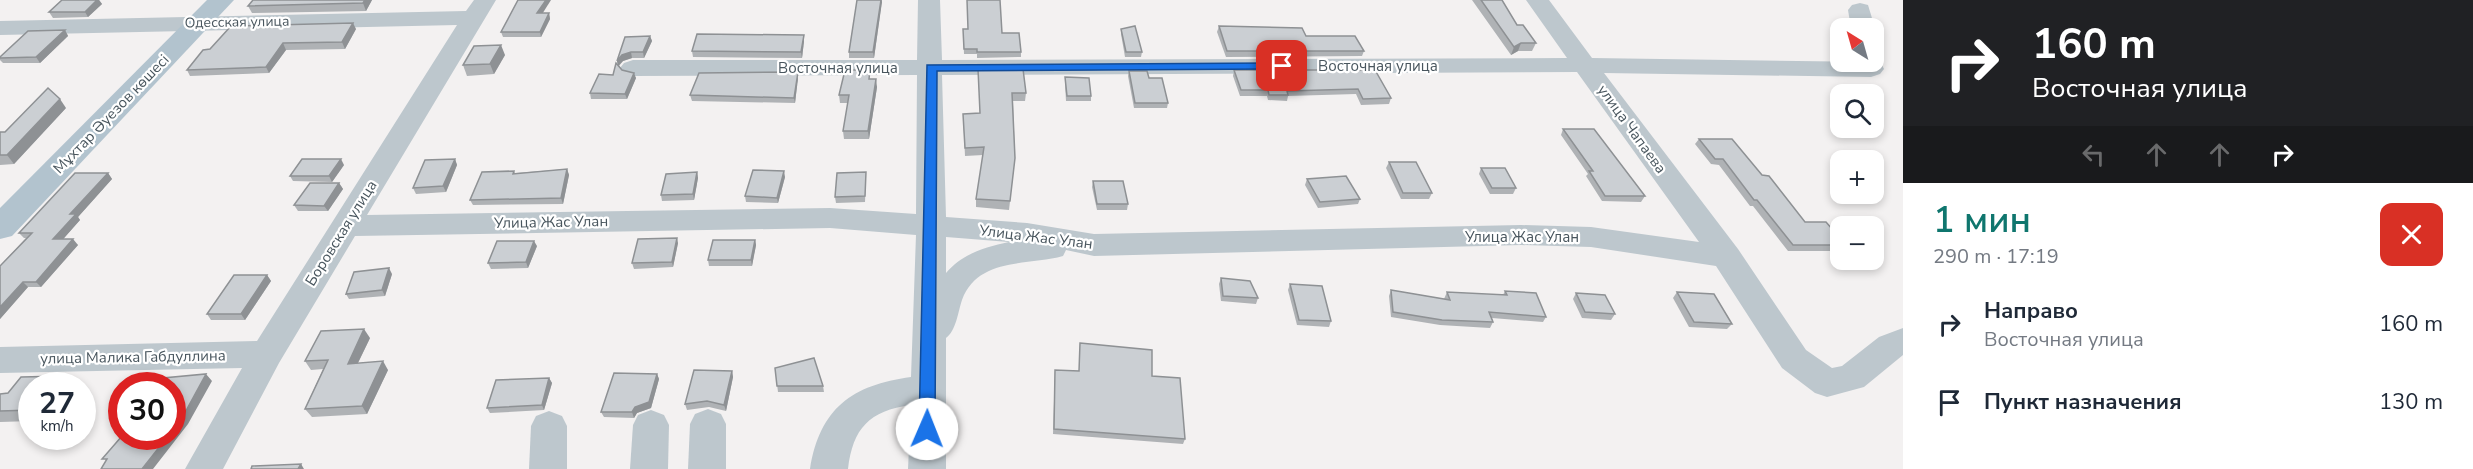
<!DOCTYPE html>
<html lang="ru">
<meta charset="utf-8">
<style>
body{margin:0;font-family:"Nunito Sans",sans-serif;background:#f6f6f7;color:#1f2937;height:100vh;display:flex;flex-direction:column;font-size:22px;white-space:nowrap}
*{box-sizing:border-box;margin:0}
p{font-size:20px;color:#747a83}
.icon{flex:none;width:33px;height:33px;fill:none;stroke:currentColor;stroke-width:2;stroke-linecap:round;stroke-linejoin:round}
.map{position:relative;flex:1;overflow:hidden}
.panel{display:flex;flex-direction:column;background:#fff;width:570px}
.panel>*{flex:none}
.hud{background:#202124;color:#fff;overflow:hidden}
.needle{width:39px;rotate:323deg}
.controls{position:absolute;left:1830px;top:18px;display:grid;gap:12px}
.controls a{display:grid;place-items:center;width:54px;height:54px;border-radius:12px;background:#fff;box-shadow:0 3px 9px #0003;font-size:30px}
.speed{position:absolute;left:18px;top:372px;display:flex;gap:12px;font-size:30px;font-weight:700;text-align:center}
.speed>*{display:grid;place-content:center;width:78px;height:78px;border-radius:50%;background:#fff;box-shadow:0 3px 9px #0003;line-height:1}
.speed small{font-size:15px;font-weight:400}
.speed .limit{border:9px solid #d22;background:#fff;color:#111}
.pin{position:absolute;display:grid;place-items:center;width:51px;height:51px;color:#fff;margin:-26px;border-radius:12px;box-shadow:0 3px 9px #0006}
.me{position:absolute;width:66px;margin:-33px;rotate:1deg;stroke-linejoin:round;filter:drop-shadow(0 0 4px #0008)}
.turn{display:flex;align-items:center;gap:21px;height:126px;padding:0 30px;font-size:27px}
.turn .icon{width:78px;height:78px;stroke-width:2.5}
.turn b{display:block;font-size:42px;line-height:51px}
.lanes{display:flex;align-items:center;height:57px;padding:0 30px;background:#0003;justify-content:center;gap:30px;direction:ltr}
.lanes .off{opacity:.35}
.round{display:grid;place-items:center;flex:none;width:63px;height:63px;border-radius:12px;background:#f6f6f7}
.headline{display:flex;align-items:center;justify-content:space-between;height:102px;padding:0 30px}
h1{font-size:36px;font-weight:600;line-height:45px;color:#0f766e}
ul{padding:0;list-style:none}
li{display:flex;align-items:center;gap:18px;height:78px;padding:0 30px}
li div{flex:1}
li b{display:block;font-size:22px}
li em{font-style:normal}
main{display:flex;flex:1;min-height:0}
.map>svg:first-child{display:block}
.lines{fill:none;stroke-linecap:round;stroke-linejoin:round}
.minor{fill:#bdc7cd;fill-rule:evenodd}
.major{fill:#b2c3ce;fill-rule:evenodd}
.wall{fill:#afb2b5}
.shaded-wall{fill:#8e9194}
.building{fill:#cbcfd3;stroke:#8e9194;stroke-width:1.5}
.route{fill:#1a73e8;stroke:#114b97;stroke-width:1.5}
.labels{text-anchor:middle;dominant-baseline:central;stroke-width:4.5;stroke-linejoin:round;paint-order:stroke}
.far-street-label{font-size:14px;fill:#49565e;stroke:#fff}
.street-label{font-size:15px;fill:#49565e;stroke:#fff}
</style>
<main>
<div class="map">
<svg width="1903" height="469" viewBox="0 0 1903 469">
<rect width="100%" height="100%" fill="#f3f1f1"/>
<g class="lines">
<!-- minor -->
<g class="minor">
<path d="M474,0H496L367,215L830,208L916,214L917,75L633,76L624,73L620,68L624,63L633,60H917L918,0H940L942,60L1567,58L1526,0H1549L1592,58L1874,62V56L1878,57L1884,69L1880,74L1871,77L1604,73L1738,249L1806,350L1832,368L1842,366L1879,337L1903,328V355L1864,387L1827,397L1815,393L1782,368L1716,266L1591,247L1521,245L1094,256L1066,250L1063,256C1027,266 978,257 962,300C958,312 956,331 946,338V469H908L911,405C869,411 853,428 848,469H810C820,408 852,385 911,377L916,235L830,228L355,236L279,363L223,469H185L242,368L0,373V347L257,341L457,25L0,35V21L466,11ZM1577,72L1699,242L1591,227L1521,225L1094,234L1027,223L946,217L942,75ZM946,237L1009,242C985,247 962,254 946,273Z"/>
<polygon points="1860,3 1868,5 1875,28 1874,30 1851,28 1848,10 1852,5"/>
<polygon points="708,409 721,414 726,424 726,469 688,469 690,424 695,414"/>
<polygon points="651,410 664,415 669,425 668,469 630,469 633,425 638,415"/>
<polygon points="549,411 562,416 567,426 567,469 529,469 531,426 536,416"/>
</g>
<!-- major -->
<polygon class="major" points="207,0 234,0 12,236 0,239 0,208"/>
</g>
<!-- wall -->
<g class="wall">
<polygon points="62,0 99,0 102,4 88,17 53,18 49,12"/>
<polygon points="253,0 372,0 366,11 252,13 248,6"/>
<polygon points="857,0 882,0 874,58 849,58 849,52"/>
<polygon points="1472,0 1502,0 1517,25 1536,43 1532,51 1518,51 1511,55"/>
<polygon points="542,13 549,13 550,19 541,37 503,37 501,32"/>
<polygon points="1219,26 1306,36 1364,51 1362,56 1226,57 1217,32"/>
<polygon points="356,29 345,49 286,50 269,73 190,76 187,70 203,50"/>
<polygon points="963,29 1002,33 1021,52 1021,57 977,58 977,54 964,54"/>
<polygon points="1121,29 1142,52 1141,57 1125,57 1121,34"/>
<polygon points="65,30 68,36 40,63 3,63 0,60 0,57"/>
<polygon points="650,36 652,41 644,58 632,58 623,61 619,66 622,70 636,78 627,99 591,99 590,93 613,75 618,65 617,61"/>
<polygon points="804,41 802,58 693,57 692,51"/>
<polygon points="505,55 494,74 467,76 463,65"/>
<polygon points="978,69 1026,93 1025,101 1013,101 1015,158 1009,210 976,207 976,199 983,155 965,156 963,114 980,113"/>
<polygon points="1234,70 1375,70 1391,98 1389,104 1361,105 1356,94 1288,96 1287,101 1268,100 1267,96 1240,96 1233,76"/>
<polygon points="1129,71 1149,78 1168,103 1167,108 1134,108 1128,76"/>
<polygon points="1065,77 1091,96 1091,101 1066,101 1065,83"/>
<polygon points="798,78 795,103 692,101 690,95"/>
<polygon points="871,79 877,87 869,139 844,139 843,131 848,103 840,103 839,95"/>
<polygon points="66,108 14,164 0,165 0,132 5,132"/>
<polygon points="1563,129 1645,196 1641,202 1602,201 1586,176 1588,174 1561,135"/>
<polygon points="1699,139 1762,175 1805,222 1840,238 1840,251 1788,251 1753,206 1750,206 1719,165 1711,164 1695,144"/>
<polygon points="455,159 457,165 446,192 416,194 413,188"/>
<polygon points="1389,162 1432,193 1429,199 1401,199 1386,168"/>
<polygon points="344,165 332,182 293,181 290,176"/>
<polygon points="1481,168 1516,188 1513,194 1490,194 1479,174"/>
<polygon points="567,169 569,175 563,204 473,205 470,200 514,171 515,173"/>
<polygon points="697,172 698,178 694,200 662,201 661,195"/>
<polygon points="866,172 865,202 836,203 835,197"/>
<polygon points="108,173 112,179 78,217 80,220 63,239 78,245 41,287 28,287 0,319 0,266 26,238 24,238 19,233"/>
<polygon points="785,177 778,203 746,202 745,196"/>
<polygon points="1307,179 1360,199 1358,204 1318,208 1305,185"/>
<polygon points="1093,181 1128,204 1127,210 1097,210 1092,187"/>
<polygon points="339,183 343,189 328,211 298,211 294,205"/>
<polygon points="755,240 756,245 752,266 709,266 708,260"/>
<polygon points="678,243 673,267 634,269 632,263"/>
<polygon points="537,246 528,268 491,269 488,263"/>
<polygon points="392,274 385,296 349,299 346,294"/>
<polygon points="267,275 271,281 245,320 211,320 207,314"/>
<polygon points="1221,278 1258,298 1256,304 1221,301 1219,284"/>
<polygon points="1290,284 1331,321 1329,327 1297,325 1288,290"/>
<polygon points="1391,290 1444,299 1447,292 1503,295 1505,291 1546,317 1543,322 1492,318 1493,322 1490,328 1440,325 1391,317 1389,296"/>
<polygon points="1677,292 1732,324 1727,329 1689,327 1673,298"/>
<polygon points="1576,293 1615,314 1611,320 1582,318 1573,299"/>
<polygon points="370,338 358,363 388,370 367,414 312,417 305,409 323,369 311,370 305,361"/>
<polygon points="1080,343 1152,376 1185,439 1183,444 1053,434 1055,370 1079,371"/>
<polygon points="775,368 823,386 824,392 778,392"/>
<polygon points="732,371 733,377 726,411 709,407 687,410 685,404"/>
<polygon points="657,374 659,379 651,408 637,413 634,418 604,417 601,412"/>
<polygon points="65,376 74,386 32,386 32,421 0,422 0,394 8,393 21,377"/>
<polygon points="549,378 552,383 544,410 490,413 487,408"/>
</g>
<!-- shaded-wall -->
<g class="shaded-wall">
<polygon points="97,0 99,0 102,4 88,17 85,12"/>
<polygon points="365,0 372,0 366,11 363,3"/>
<polygon points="546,0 551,0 539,19 537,13"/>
<polygon points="881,0 882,2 874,58 873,52"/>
<polygon points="549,13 550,19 541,37 540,32"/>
<polygon points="353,23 356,29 345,49 342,42"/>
<polygon points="65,30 68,36 40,63 36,57"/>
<polygon points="804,35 804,41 802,58 801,52"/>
<polygon points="650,36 652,41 644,58 643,52"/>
<polygon points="283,43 286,50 269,73 266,67"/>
<polygon points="1521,43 1518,51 1511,55 1514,47"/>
<polygon points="501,45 505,55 494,74 490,64"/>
<polygon points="631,52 632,58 623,61 618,66 617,61 622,55"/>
<polygon points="798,72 798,78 795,103 794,98"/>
<polygon points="634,73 636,78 627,99 625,94"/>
<polygon points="876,79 877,87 869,139 868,131"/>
<polygon points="60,99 66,108 14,164 7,155"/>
<polygon points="341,159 344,165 332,182 329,176"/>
<polygon points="455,159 457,165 446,192 443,186"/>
<polygon points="567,169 569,175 563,204 561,198"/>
<polygon points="784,171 785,177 778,203 777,198"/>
<polygon points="697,172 698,178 694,200 693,194"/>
<polygon points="108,173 112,179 78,217 80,220 58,245 53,239 70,214"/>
<polygon points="339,183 343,189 328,211 324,206"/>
<polygon points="677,238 678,243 673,267 672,262"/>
<polygon points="73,239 78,245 41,287 36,282"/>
<polygon points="755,240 756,245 752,266 751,260"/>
<polygon points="534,241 537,246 528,268 526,262"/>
<polygon points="389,268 392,274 385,296 382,290"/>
<polygon points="267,275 271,281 245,320 241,314"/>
<polygon points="23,282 28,287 0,319 0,307"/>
<polygon points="364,329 370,338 353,373 348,364"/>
<polygon points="383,361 388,370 367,414 362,406"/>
<polygon points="732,371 733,377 726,411 724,405"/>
<polygon points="206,374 212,381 188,424 153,469 142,469 168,436 172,436 172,430"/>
<polygon points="657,374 659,379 651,408 637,413 634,418 632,412"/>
<polygon points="65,376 74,386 58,386"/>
<polygon points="549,378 552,383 544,410 542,405"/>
<polygon points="301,464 304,469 298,469"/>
</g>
<!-- building -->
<g class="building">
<polygon points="62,0 97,0 85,12 49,12"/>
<polygon points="253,0 365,0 363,3 248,6"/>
<polygon points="518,0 546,0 537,13 549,13 540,32 501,32"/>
<polygon points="857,0 881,0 873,52 849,52"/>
<polygon points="967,0 1000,0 1002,33 1019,33 1021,52 977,52 977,49 964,49 963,29 968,29"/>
<polygon points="1481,0 1502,0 1517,25 1523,25 1536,43 1521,43 1514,47"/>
<polygon points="353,23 342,42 283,43 266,67 187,70 203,50 210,49 231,26"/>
<polygon points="1135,26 1142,52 1126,52 1121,29"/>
<polygon points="1219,26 1302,28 1306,36 1355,36 1364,51 1227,51"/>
<polygon points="65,30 36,57 0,58 0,57 28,31"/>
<polygon points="697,34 804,35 801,52 692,51"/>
<polygon points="650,36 643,52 631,52 622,55 617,61 625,37"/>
<polygon points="501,45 490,64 463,65 474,46"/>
<polygon points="616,63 622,70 634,73 625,94 590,93 599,74 613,75"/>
<polygon points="978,69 1023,69 1026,93 1012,93 1015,158 1010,201 976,199 984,147 965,148 963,114 980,113"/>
<polygon points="845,70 870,70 869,79 876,79 868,131 843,131 849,95 839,95"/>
<polygon points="1234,70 1375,70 1391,98 1363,99 1358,89 1287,91 1288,95 1269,95 1268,90 1241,90"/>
<polygon points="1129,71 1147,71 1149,78 1162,78 1168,103 1135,103"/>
<polygon points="798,72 794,98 690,95 699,73"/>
<polygon points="1065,77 1089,78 1091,96 1067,96"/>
<polygon points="48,88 60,99 7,155 0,155 0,132 5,132"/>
<polygon points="1563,129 1594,129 1645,196 1605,196 1589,171 1593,171"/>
<polygon points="1699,139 1732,139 1762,175 1769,176 1805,222 1826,222 1840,238 1840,245 1793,245 1757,200 1754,200 1723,159 1715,159"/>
<polygon points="302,159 341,159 329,176 290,176"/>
<polygon points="455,159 443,186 413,188 425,160"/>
<polygon points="1389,162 1416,162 1432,193 1403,193"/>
<polygon points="1481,168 1505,168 1516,188 1492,188"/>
<polygon points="567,169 561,198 470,200 482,172 514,171 513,174"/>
<polygon points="753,170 784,171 777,198 745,196"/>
<polygon points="697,172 693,194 661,195 666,174"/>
<polygon points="866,172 865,196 835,197 837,173"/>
<polygon points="75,173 108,173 70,214 76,214 53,239 73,239 36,282 23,282 0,307 0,266 32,233 19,233"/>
<polygon points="1346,176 1360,199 1320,202 1307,179"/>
<polygon points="1093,181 1123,181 1128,204 1097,204"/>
<polygon points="310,183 339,183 324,206 294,205"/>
<polygon points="677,238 672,262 632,263 638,239"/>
<polygon points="713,240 755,240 751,260 708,260"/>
<polygon points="497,241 534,241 526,262 488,263"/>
<polygon points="389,268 382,290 346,294 354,272"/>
<polygon points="234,275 267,275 241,314 207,314"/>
<polygon points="1221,278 1250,281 1258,298 1223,296"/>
<polygon points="1290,284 1322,286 1331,321 1299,320"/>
<polygon points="1391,290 1450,300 1447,292 1507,295 1505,291 1536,293 1546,317 1489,312 1493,322 1442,320 1393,312"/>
<polygon points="1677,292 1714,294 1732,324 1694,322"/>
<polygon points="1576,293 1605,295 1615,314 1585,312"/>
<polygon points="364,329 348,364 383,361 362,406 305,409 328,360 305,361 321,331"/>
<polygon points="1080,343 1152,350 1152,376 1180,378 1185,439 1054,429 1055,370 1079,371"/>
<polygon points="814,358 823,386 777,386 775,368"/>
<polygon points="694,370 732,371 724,405 707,401 685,404"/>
<polygon points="614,373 657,374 649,402 635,407 632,412 601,412"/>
<polygon points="206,374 182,418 172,430 172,386 149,386 152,379"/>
<polygon points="65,376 58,386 32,386 32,410 0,411 0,394 8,393 21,377"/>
<polygon points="549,378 542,405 487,408 496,380"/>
<polygon points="122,436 168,436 142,469 101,469 107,459 102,459"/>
<polygon points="301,464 298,469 251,469 252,466"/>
</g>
<!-- route -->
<polygon class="route" points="1282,63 1286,64 1286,69 937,71 935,429 933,434 922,434 919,429 927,65"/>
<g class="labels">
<!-- far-street labels -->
<g class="far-street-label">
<text transform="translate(237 22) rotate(-1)">Одесская улица</text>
</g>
<!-- street labels -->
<g class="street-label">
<text x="1378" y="66">Восточная улица</text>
<text x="838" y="68">Восточная улица</text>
<text transform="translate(111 114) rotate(-46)">Мұхтар Әуезов көшесі</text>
<text transform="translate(1632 129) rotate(54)">улица Чапаева</text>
<text transform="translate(551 222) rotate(-1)">Улица Жас Улан</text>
<text transform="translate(341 233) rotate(-58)">Боровская улица</text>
<text transform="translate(1036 237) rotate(7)">Улица Жас Улан</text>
<text x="1522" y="237">Улица Жас Улан</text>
<text transform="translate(133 357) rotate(-1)">улица Малика Габдуллина</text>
</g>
</g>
</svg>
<div class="controls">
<a><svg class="needle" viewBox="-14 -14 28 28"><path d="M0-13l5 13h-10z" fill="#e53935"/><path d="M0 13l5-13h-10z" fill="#747a83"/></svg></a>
<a><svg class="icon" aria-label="search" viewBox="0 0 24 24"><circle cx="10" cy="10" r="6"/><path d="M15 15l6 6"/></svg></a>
<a>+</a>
<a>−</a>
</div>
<div class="speed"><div>27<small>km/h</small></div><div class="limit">30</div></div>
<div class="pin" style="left:1282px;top:66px;background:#d93025"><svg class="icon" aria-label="arrive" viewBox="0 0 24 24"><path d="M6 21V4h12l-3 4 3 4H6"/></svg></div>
<svg class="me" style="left:927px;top:429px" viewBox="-20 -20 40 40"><circle r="19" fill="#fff"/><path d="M0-13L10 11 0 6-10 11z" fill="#1a73e8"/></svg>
</div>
<section class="panel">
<div class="hud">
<div class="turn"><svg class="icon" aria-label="right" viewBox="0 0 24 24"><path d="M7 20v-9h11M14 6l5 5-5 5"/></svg><div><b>160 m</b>Восточная улица</div></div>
<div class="lanes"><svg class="icon off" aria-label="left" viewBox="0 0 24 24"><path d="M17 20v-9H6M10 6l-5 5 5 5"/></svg><svg class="icon off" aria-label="ahead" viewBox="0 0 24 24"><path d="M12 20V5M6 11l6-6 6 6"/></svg><svg class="icon off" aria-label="ahead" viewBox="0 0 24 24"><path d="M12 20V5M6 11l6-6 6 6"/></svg><svg class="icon" aria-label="right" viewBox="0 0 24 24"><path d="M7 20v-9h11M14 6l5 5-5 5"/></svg></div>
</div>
<div class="headline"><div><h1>1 мин</h1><p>290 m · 17:19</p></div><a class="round" style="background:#d93025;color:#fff"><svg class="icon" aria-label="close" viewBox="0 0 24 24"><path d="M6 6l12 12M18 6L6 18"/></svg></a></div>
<ul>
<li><svg class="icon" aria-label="right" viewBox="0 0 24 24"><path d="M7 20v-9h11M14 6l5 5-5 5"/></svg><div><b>Направо</b><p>Восточная улица</p></div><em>160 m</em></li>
<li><svg class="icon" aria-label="arrive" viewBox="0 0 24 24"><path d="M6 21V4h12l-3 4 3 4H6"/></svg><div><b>Пункт назначения</b></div><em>130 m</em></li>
</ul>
</section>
</main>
